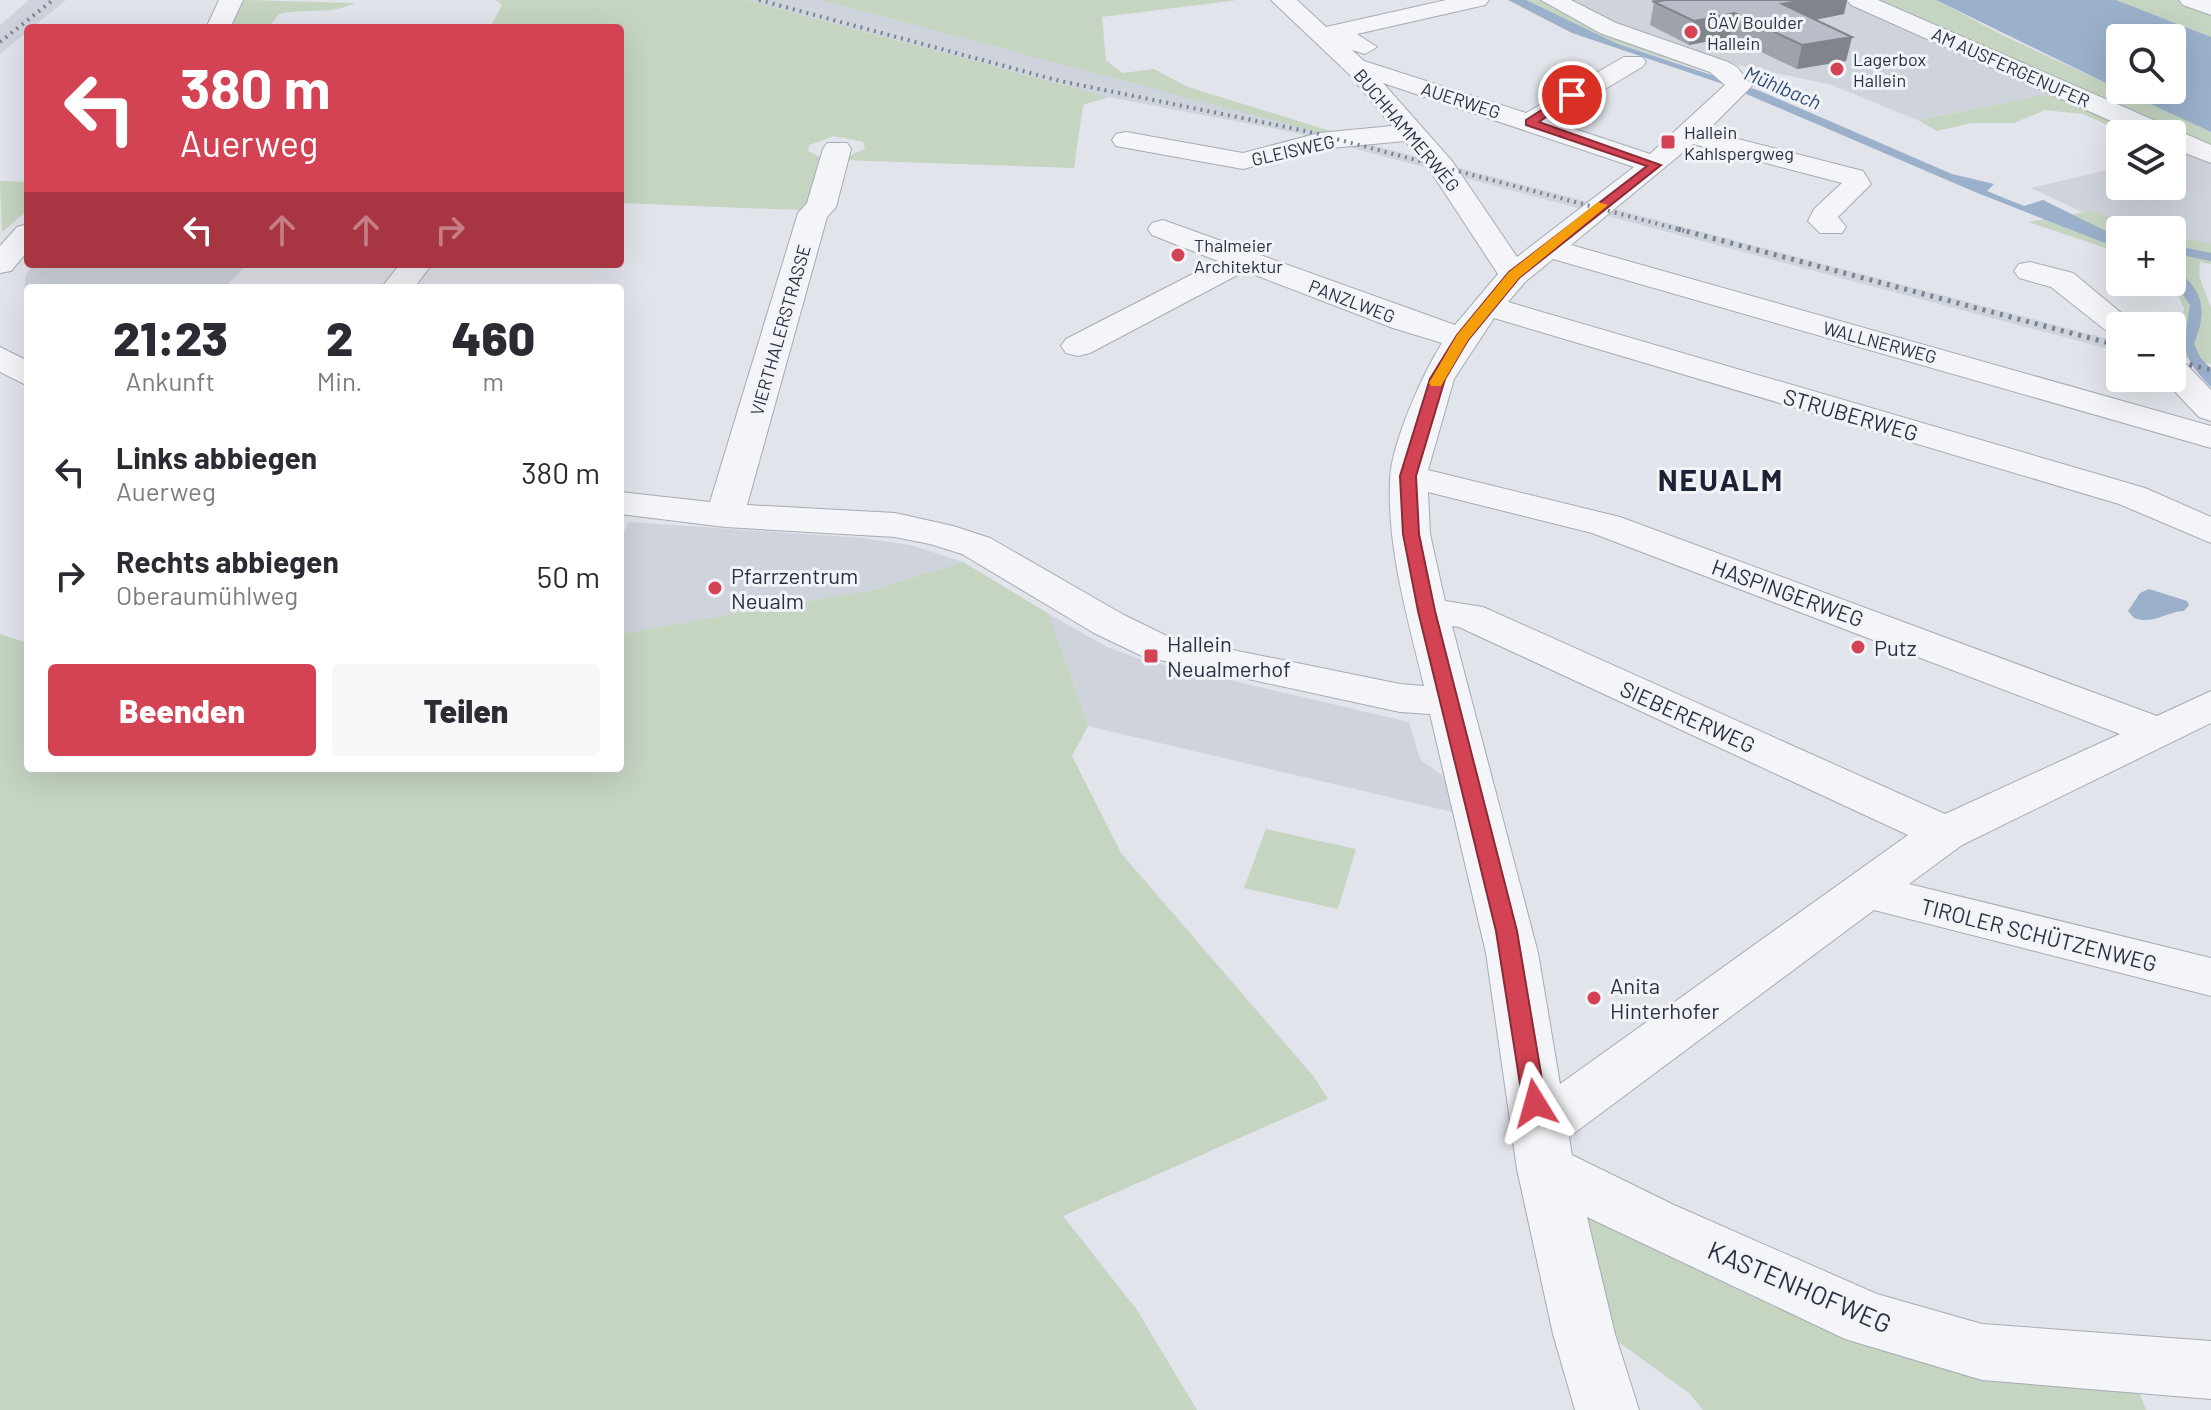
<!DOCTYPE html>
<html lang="de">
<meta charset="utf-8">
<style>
body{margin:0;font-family:Barlow,sans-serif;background:#f7f7f7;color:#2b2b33;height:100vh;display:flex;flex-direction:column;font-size:30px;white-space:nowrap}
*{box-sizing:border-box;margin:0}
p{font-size:26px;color:#7c7c81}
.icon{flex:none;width:44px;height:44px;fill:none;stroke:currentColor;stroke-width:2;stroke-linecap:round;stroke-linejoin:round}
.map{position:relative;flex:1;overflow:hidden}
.sheet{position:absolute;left:24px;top:284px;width:600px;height:488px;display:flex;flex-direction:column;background:#fff;border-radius:8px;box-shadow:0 8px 32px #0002}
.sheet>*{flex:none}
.top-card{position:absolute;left:24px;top:24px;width:600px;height:244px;border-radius:8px;box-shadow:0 8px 32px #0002;background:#d34353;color:#fff;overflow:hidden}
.fabs{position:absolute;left:2106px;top:24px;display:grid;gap:16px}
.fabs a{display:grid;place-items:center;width:80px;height:80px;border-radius:8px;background:#fff;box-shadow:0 8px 32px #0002;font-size:40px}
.pin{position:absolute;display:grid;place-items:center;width:68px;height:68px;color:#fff;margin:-34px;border:4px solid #fff;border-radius:50%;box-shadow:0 2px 8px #0007}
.me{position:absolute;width:88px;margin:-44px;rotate:352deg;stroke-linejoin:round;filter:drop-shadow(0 0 6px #0008)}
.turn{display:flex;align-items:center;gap:28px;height:168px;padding:0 24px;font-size:36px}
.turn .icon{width:104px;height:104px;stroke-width:2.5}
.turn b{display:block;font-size:56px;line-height:68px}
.lanes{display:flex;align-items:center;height:76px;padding:0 24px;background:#0003;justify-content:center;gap:40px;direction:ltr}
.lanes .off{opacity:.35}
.eta{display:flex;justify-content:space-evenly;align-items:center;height:136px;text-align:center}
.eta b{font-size:48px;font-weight:800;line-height:56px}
.cta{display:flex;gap:16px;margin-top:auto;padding:16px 24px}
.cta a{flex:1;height:92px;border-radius:8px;background:#d34353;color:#fff;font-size:32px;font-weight:800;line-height:92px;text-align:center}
.cta a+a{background:#f7f7f7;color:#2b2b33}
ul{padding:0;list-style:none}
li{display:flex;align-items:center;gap:24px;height:104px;padding:0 24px}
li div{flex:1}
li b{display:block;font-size:30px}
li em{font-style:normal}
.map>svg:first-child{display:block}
.built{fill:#cfd3dc}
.green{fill:#c6d4c2}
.water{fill:#9bb0cb}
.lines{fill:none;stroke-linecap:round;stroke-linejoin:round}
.stream{stroke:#9bb0cb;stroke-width:8}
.minor-casing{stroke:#a6abb4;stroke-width:2}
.minor{fill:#f4f5f8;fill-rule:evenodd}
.rail-far1{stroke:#7a8394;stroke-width:4;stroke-dasharray:2 5;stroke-linecap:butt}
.rail{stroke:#7a8394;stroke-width:5;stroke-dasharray:3 6;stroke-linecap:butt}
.wall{fill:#9ea3ab}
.shaded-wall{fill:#81848b}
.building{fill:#b8bdc7;stroke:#81848b;stroke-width:2}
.route{fill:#d34353;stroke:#892c36;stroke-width:2}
.slow{fill:#f59e0b}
.poi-dot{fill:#d34353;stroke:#f1f3f7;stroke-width:3}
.labels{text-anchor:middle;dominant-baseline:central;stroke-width:6;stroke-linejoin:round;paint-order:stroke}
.far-poi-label{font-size:18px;fill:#293142;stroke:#f1f3f7;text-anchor:start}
.far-street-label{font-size:18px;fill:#293142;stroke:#f1f3f7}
.far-water-label{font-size:20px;font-style:italic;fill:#314e78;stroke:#f1f3f7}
.street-label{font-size:22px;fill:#293142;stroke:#f1f3f7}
.poi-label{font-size:22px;fill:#293142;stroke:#f1f3f7;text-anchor:start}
.near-street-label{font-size:26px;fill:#293142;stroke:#f1f3f7}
.district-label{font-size:30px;font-weight:bold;letter-spacing:2px;fill:#1b2233;stroke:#f1f3f7}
</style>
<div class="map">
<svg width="2211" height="1410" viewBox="0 0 2211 1410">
<rect width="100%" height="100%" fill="#e1e4ea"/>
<!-- built -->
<g class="built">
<polygon points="29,0 66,0 0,54 0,25"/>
<polygon points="746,0 821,0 2120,342 2120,352 1292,132 1109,97"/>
<polygon points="1542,0 1872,0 2059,92 1917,120 1832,85 1719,61"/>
<polygon points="2211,150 2211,244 2172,235 2172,230 2152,230 2092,211 2084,213 2031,188 2120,167 2120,186 2172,186 2172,156"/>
<polygon points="33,264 248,264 224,288 28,288 28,315 24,309 25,277"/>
<polygon points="629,522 863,538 911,545 963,562 872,590 620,634 620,540"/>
<polygon points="1049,614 1107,647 1140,659 1409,722 1420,759 1457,786 1465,815 1088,726"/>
</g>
<!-- green -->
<g class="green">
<path d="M244,0L355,3C330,15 305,8 279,14L268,28H231Z"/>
<polygon points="496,0 746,0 1109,97 1083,105 1074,168 840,160 865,149 863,142 834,136 809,145 808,151 825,160 813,206 799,210 620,203 620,28 490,28 502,5"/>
<polygon points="821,0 1238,0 1102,17 1106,60 1122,73 1154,69 1188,87 1337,133 1328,135"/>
<polygon points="1526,0 1542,0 1711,73 1618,44"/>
<polygon points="1872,0 1936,0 2002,35 2211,132 2211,150"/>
<polygon points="2116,0 2179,0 2211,13 2211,37"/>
<polygon points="2059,92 2150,134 2129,134 2082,114 2045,110 2014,123 1971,123 1937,131 1918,120"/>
<polygon points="0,181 28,182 28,210 2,232"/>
<polygon points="2092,211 2152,230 2120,230 2120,253 2028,222"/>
<polygon points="2172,235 2211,244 2211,264 2200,262 2199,276 2211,308 2211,364 2178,356 2184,308 2172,282"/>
<polygon points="963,562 1049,614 1088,726 1072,756 1121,853 1314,1077 1328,1099 1063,1216 1137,1310 1197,1410 0,1410 0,634 28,643 28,768 620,768 620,634 872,590"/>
<polygon points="1266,829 1356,849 1338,909 1244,888"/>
<polygon points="1564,1203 2138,1389 2146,1410 1703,1410 1690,1394 1598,1327"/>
</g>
<!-- water -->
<g class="water">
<polygon points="1508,0 1526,0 1618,44 1760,91 1952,174 1994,184 1987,191 2024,206 2043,200 2120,238 2120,249 1975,192 1723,84 1572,33"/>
<polygon points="1936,0 2116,0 2211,37 2211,132 2120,90 2172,90 2172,38 2120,38 2120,90"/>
<path d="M2172,267C2204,289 2208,310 2194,344L2200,357L2211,369V387C2178,353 2184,347 2190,305L2172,279Z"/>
<path d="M2149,589L2187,601L2189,605L2184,611C2165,612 2153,625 2134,618L2128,611L2140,593Z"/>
</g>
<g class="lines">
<!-- stream -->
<polyline class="stream" points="2172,249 2211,257"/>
<!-- minor casing -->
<g class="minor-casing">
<g id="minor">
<polygon points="219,0 243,0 230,28 206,28"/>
<path d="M1271,0H1297L1326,27L1446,0H1489L1485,5L1357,34L1377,47L1365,54L1352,50L1364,61L1526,113L1624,57H1642L1646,62L1642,67L1551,121L1650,154L1725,85L1710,72L1600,33L1541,0H1571L1616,23L1728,62L1737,67L1752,86L1707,131L1863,171L1871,184L1838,217L1846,227L1842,233H1820L1808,221L1814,209L1842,183L1693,144L1571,245L2211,426V448L1553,259L1525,282L1508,302L2145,488L2211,517V543L2119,504L1494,318L1454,379L1428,470L1620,517L2157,716L2211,691V723L1962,845L1909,884L2211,958V996L1874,910L1569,1137L1572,1155L1674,1205L1877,1294L1982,1324L2211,1341V1399L1982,1380L1845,1339L1587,1217L1615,1334L1639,1410H1575L1553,1334L1517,1169L1486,953L1430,714L1400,712L1142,656L1094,633L962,554L930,544L895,537L725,527L620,514V492L710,502L798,213L807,203L823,149L827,143H847L851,149L836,207L827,217L747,505L895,513L953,526L990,538L1124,615L1169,637L1400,684L1424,686C1408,619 1387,549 1390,480C1391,444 1423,373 1442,343L1393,328L1245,271L1090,353L1078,356L1066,353L1061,346L1066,339L1218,261L1152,235L1148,229L1152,223L1163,220L1455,325L1498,274L1431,172L1405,141L1320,149L1243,169L1116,146L1112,140L1116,134L1126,132L1243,153L1319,133L1392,126L1349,74ZM1383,83L1634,167L1517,257L1452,161ZM1428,492L1592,533L2120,734L1945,814L1483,607L1445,601L1430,534ZM1452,626L1459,627L1908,835L1560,1084L1538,953Z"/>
<polygon points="1847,0 1878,0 2211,145 2211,163 2172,148 2172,134 2140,134 1851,5"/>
<polygon points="2179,0 2211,0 2211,15 2183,5"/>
<polygon points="28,224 28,251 11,271 0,273 0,246 17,227"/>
<polygon points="2030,262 2073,273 2137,326 2120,326 2120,336 2109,333 2051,287 2019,278 2014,271 2019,264"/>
<polygon points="400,264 432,264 414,288 381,288"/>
<polygon points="0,347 28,361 28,386 0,372"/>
<polygon points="2172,359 2184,362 2211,390 2211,421 2199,417 2162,378 2172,378"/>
</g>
</g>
<!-- minor -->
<use href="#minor" class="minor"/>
<!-- rail-far1 -->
<g class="rail-far1">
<polyline points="759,0 1060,81 1306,131 1685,231"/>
<polyline points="0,42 53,0"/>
</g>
<!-- rail -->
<g class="rail">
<polyline points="1678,229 2120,346"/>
<polyline points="2172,360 2211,370"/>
</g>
</g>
<!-- wall -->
<polygon class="wall" points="1651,0 1847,0 1844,14 1816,20 1852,37 1846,61 1797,69 1730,37 1689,45 1650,25 1654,2 1655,2"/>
<!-- shaded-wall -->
<g class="shaded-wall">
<polygon points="1804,0 1847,0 1844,14 1777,27 1782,4"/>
<polygon points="1735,13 1730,37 1689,45 1694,21"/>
<polygon points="1852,37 1846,61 1797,69 1802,45"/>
</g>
<!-- building -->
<polygon class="building" points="1665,0 1804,0 1782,4 1852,37 1802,45 1735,13 1694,21 1654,2"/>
<!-- route -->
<polygon class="route" points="1568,93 1578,95 1539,122 1661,165 1519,278 1468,340 1445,379 1416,476 1419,534 1435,611 1517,931 1546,1103 1543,1109 1527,1109 1523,1103 1496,931 1418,611 1403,534 1400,476 1430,379 1457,335 1509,272 1647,166 1526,125 1526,120"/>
<!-- slow -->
<polygon class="slow" points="1598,202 1608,205 1519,278 1468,340 1441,386 1431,386 1429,383 1457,335 1509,272"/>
<!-- markers -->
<g class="poi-dot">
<circle cx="1691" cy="32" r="8"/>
<circle cx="1837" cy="69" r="8"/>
<rect x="1660" y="134" width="16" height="16" rx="4"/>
<circle cx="1178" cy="255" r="8"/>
<circle cx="715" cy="588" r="8"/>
<circle cx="1858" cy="647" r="8"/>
<rect x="1143" y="648" width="16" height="16" rx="4"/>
<circle cx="1594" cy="998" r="8"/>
</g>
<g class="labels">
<!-- far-poi labels -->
<g class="far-poi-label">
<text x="1707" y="22">ÖAV Boulder<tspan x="1707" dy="21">Hallein</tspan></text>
<text x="1853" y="59">Lagerbox<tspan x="1853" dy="21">Hallein</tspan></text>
<text x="1684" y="132">Hallein<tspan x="1684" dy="21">Kahlspergweg</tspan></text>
<text x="1194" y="245">Thalmeier<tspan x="1194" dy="21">Architektur</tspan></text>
</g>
<!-- far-street labels -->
<g class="far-street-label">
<text transform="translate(2011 67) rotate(24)">AM AUSFERGENUFER</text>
<text transform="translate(1461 100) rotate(18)">AUERWEG</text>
<text transform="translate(1407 130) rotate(50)">BUCHHAMMERWEG</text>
<text transform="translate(1293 150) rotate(-13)">GLEISWEG</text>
<text transform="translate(1352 301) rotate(21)">PANZLWEG</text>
<text transform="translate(780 330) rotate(-74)">VIERTHALERSTRASSE</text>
<text transform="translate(1880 342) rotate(15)">WALLNERWEG</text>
</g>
<!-- far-water labels -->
<g class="far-water-label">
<text transform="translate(1783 87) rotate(23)">Mühlbach</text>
</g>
<!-- street labels -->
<g class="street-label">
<text transform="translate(1851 414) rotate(16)">STRUBERWEG</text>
<text transform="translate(1788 592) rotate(20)">HASPINGERWEG</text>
<text transform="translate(1688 716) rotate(24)">SIEBERERWEG</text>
<text transform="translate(2039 934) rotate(14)">TIROLER SCHÜTZENWEG</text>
</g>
<!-- poi labels -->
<g class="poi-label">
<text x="731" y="575">Pfarrzentrum<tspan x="731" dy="25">Neualm</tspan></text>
<text x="1167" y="643">Hallein<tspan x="1167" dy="25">Neualmerhof</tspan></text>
<text x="1874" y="647">Putz</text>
<text x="1610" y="985">Anita<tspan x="1610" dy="25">Hinterhofer</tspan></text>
</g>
<!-- near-street labels -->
<g class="near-street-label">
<text transform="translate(1800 1286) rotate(23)">KASTENHOFWEG</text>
</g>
<!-- district labels -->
<g class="district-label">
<text x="1721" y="479">NEUALM</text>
</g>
</g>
</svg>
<div class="fabs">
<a><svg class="icon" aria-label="search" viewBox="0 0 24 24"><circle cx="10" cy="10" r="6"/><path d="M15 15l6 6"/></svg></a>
<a><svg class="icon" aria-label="layers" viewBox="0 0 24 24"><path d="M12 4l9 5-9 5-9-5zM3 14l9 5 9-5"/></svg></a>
<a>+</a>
<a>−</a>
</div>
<div class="pin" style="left:1572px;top:95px;background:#d93025"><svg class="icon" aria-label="arrive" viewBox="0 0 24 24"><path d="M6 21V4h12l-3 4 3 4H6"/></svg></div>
<svg class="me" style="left:1535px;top:1103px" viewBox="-20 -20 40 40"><path d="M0-17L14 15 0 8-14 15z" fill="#d34353" stroke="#fff" stroke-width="4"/></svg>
<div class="top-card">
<div class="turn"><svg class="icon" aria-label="left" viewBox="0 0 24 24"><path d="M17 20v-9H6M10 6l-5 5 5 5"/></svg><div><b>380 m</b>Auerweg</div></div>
<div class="lanes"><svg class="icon" aria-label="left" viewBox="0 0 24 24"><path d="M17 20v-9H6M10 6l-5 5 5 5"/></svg><svg class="icon off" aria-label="ahead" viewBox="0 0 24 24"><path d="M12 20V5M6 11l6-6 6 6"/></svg><svg class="icon off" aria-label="ahead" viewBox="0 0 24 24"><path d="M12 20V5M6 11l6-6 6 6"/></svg><svg class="icon off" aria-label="right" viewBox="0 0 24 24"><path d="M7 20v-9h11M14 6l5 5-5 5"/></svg></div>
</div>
<section class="sheet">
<div class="eta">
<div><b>21:23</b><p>Ankunft</p></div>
<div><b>2</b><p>Min.</p></div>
<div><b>460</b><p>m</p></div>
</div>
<ul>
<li><svg class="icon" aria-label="left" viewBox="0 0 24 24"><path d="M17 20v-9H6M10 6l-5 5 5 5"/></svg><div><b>Links abbiegen</b><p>Auerweg</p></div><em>380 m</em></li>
<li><svg class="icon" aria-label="right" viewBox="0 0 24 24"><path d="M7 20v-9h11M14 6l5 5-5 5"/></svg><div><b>Rechts abbiegen</b><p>Oberaumühlweg</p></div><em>50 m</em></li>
</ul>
<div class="cta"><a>Beenden</a><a>Teilen</a></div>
</section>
</div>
